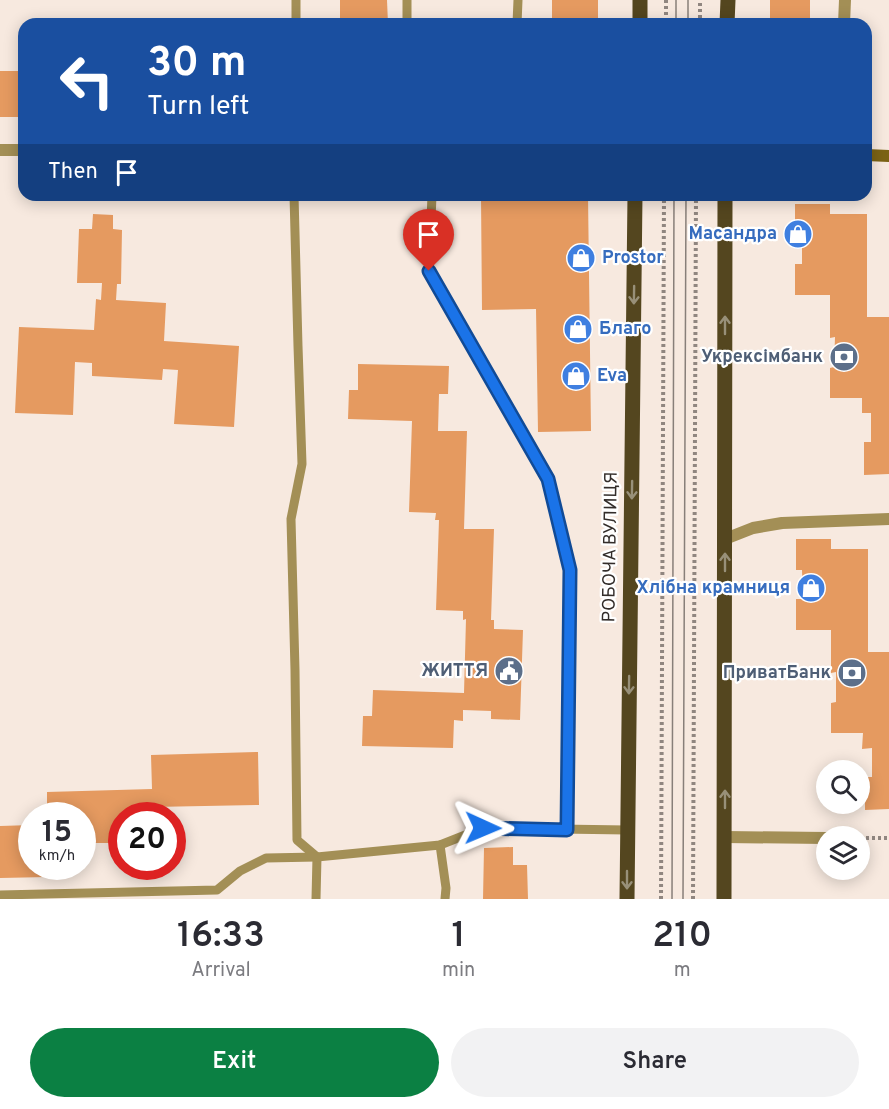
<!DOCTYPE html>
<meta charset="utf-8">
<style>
body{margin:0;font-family:Overpass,sans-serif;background:#f2f2f3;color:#2b2b33;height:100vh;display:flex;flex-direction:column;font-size:22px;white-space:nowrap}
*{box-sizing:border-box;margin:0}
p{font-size:20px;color:#7c7c81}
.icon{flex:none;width:33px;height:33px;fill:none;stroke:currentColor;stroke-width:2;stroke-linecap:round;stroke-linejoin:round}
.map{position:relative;height:899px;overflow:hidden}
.sheet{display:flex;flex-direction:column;background:#fff;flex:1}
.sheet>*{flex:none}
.guide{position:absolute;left:18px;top:18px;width:854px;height:183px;border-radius:18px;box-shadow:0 3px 15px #0003;background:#1a4fa0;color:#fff;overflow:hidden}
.tools{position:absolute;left:816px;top:760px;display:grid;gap:12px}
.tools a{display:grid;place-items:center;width:54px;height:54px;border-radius:50%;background:#fff;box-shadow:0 3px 15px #0003;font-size:30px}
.speed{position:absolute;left:18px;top:802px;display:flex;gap:12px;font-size:30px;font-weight:700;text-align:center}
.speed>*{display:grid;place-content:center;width:78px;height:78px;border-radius:50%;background:#fff;box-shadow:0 3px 15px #0003;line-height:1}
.speed small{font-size:15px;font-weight:400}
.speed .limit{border:9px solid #d22;background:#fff;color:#111}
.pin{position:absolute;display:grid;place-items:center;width:51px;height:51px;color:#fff;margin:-62px -26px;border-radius:50% 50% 50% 0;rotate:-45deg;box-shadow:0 0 6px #0007}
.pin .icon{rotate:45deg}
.me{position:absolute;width:66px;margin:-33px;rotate:91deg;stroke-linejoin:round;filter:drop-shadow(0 0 4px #0008)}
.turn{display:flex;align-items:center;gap:21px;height:126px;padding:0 30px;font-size:27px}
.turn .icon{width:78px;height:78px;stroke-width:2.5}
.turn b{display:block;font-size:42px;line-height:51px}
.then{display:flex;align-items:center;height:57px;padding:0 30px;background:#0003;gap:12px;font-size:22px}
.eta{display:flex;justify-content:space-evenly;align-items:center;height:102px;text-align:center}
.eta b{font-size:36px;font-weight:600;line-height:42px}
.button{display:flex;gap:12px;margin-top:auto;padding:12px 30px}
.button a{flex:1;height:69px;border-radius:36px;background:#0b8043;color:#fff;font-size:24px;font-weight:600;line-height:69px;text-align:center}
.button a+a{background:#f2f2f3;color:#2b2b33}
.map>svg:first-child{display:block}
.building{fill:#e59a60}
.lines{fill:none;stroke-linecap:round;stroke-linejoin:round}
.path{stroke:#908680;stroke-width:4;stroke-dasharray:3 3;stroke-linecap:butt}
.lane{stroke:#a38f56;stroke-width:9}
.street{stroke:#a38f56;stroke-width:12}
.secondary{stroke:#7b6315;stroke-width:12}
.primary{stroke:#54461f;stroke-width:15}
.tram{stroke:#887f79;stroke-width:1.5}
.oneway{stroke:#989079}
.route-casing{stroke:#114b97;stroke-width:15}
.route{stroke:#1a73e8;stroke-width:10}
.labels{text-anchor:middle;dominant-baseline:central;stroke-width:4.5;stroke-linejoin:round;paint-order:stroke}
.shop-label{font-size:18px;font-weight:bold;fill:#366cbe;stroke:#fff;text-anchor:start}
.service-label{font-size:18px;font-weight:bold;fill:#4e5e75;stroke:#fff;text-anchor:end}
.street-label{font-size:18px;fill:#332d2a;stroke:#fff}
</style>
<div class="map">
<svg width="889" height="899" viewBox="0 0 889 899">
<rect width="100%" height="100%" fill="#f7e9df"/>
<!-- building -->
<g class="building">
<polygon points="340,0 387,0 388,24 340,24"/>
<rect x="552" y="0" width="46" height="24"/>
<rect x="770" y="0" width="40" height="24"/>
<rect x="0" y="71" width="24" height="46"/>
<polygon points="588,195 591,431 538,432 536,309 482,310 481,196"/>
<polygon points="795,204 830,204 830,214 867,214 867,317 889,317 889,474 864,475 864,442 871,442 871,413 862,413 862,398 830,398 830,368 834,367 835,337 830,338 830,295 795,295 795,264 802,264 802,235 795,235"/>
<polygon points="93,214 113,215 113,229 122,230 121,284 117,284 116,300 166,303 164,341 239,346 234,427 174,424 178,370 163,369 162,380 92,376 92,363 75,362 73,415 15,413 19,327 94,330 96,299 101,300 102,283 77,283 79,229 92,229"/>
<polygon points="358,364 449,366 448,394 439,394 438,431 467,431 464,529 494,529 491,620 494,620 494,629 523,630 520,720 491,719 491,711 463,710 463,721 454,720 453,748 362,746 363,716 372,716 373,690 464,693 466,619 463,620 463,611 436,610 439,520 435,520 436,513 409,512 412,421 348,419 349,390 358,390"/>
<polygon points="796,539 831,539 831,549 868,549 868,652 889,652 889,809 865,810 865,777 872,777 872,748 862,749 863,733 831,733 831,703 836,702 836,672 831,673 831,630 796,630 796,599 803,599 802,570 796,570"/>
<polygon points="258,752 259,805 153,807 153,816 122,816 122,843 82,843 82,816 47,816 47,792 152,789 151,755"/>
<polygon points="32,825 32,867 48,867 48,877 0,878 0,826"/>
<polygon points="513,847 513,865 527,865 528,899 483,899 484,848"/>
</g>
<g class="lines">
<!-- path -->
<g class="path">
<polyline points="666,0 666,24"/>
<polyline points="700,24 700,0"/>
<polyline points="860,838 889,838"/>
<polyline points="661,899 664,195"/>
<polyline points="693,899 696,195"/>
</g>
<!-- lane -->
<g class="lane">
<polyline points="407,0 407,24"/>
<polyline points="296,24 296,0"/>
<polyline points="517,24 518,0"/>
<polyline points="294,195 298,346 302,464 291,519 295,670 297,840 317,857 316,899"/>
<polyline points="432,195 429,271 548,479 570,570 567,830"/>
<polyline points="440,845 446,888 445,899"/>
<polyline points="0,895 217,890 240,871 266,858 317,857 440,845 483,828 627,830"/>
</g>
<!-- street -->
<g class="street">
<polyline points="844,24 845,0"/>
<polyline points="0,150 24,150"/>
<polyline points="725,539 753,528 782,523 889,519"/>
<polyline points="725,837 826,838"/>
</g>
<!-- secondary -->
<polyline class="secondary" points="866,155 889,156"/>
<!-- primary -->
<g class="primary">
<polyline points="640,24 640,0"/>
<polyline points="727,24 728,0"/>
<polyline points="627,899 635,195"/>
<polyline points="724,899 725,195"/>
</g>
<!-- tram -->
<g class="tram">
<polyline points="676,24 676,0"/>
<polyline points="688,24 688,0"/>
<polyline points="672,899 674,195"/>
<polyline points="683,899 686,195"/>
</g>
</g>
<!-- one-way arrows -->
<defs><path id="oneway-shaft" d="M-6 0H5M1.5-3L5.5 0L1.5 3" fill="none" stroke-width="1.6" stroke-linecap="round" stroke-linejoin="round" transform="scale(1.5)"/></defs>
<g class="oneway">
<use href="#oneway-shaft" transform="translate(634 295) rotate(91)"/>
<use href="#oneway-shaft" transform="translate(725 325) rotate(-90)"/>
<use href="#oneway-shaft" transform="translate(632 490) rotate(91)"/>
<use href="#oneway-shaft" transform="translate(725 562) rotate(-90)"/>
<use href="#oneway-shaft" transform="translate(629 685) rotate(91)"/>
<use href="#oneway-shaft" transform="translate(725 799) rotate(-90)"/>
<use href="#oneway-shaft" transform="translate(627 880) rotate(90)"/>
</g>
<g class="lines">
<!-- route casing -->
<g class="route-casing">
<polyline id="route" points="429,271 548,479 570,570 567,830 483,828"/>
</g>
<!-- route -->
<use href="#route" class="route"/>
</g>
<!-- icons -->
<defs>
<g id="shop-disc" transform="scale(1.5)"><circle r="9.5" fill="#3f7fe0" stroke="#fff"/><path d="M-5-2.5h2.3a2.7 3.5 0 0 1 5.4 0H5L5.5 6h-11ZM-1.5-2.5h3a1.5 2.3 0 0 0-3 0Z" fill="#fff"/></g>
<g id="bank-disc" transform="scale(1.5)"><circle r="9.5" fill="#5c6f8a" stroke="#fff"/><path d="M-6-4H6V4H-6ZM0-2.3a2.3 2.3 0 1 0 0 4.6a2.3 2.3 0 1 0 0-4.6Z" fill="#fff"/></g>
<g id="civic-disc" transform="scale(1.5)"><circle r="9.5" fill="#5c6f8a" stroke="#fff"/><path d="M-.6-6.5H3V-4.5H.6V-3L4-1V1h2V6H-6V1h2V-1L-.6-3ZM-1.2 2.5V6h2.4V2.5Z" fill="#fff"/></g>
</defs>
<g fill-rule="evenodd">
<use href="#shop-disc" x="798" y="234"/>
<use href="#shop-disc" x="581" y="258"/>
<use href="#shop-disc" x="578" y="329"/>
<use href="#bank-disc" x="844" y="357"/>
<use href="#shop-disc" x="576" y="376"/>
<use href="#shop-disc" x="811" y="588"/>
<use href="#civic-disc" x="509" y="671"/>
<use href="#bank-disc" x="852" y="673"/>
</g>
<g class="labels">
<!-- shop labels -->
<g class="shop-label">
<text x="777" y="234" text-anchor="end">Масандра</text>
<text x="602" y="258">Prostor</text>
<text x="599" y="329">Благо</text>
<text x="597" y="376">Eva</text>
<text x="790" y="588" text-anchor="end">Хлібна крамниця</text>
</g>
<!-- service labels -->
<g class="service-label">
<text x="823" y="357">Укрексімбанк</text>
<text x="488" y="671">ЖИТТЯ</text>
<text x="831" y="673">ПриватБанк</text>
</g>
<!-- street labels -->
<g class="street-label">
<text transform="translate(611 547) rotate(-89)">РОБОЧА ВУЛИЦЯ</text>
</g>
</g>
</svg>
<div class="tools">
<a><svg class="icon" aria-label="search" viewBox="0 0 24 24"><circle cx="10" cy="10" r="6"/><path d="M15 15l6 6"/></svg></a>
<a><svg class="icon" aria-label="layers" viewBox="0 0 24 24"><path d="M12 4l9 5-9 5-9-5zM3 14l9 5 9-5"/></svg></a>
</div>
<div class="speed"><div>15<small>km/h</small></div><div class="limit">20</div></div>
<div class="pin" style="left:429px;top:271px;background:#d93025"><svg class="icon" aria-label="arrive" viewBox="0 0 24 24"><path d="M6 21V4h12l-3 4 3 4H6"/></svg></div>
<svg class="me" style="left:483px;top:828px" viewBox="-20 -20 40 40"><path d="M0-17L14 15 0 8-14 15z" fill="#1a73e8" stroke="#fff" stroke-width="4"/></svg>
<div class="guide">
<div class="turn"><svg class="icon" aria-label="left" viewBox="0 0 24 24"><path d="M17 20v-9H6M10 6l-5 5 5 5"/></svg><div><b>30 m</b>Turn left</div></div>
<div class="then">Then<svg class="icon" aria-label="arrive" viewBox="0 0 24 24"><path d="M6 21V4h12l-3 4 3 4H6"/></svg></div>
</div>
</div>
<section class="sheet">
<div class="eta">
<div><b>16:33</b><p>Arrival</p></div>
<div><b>1</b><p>min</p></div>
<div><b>210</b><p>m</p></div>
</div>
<div class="button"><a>Exit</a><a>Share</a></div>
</section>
